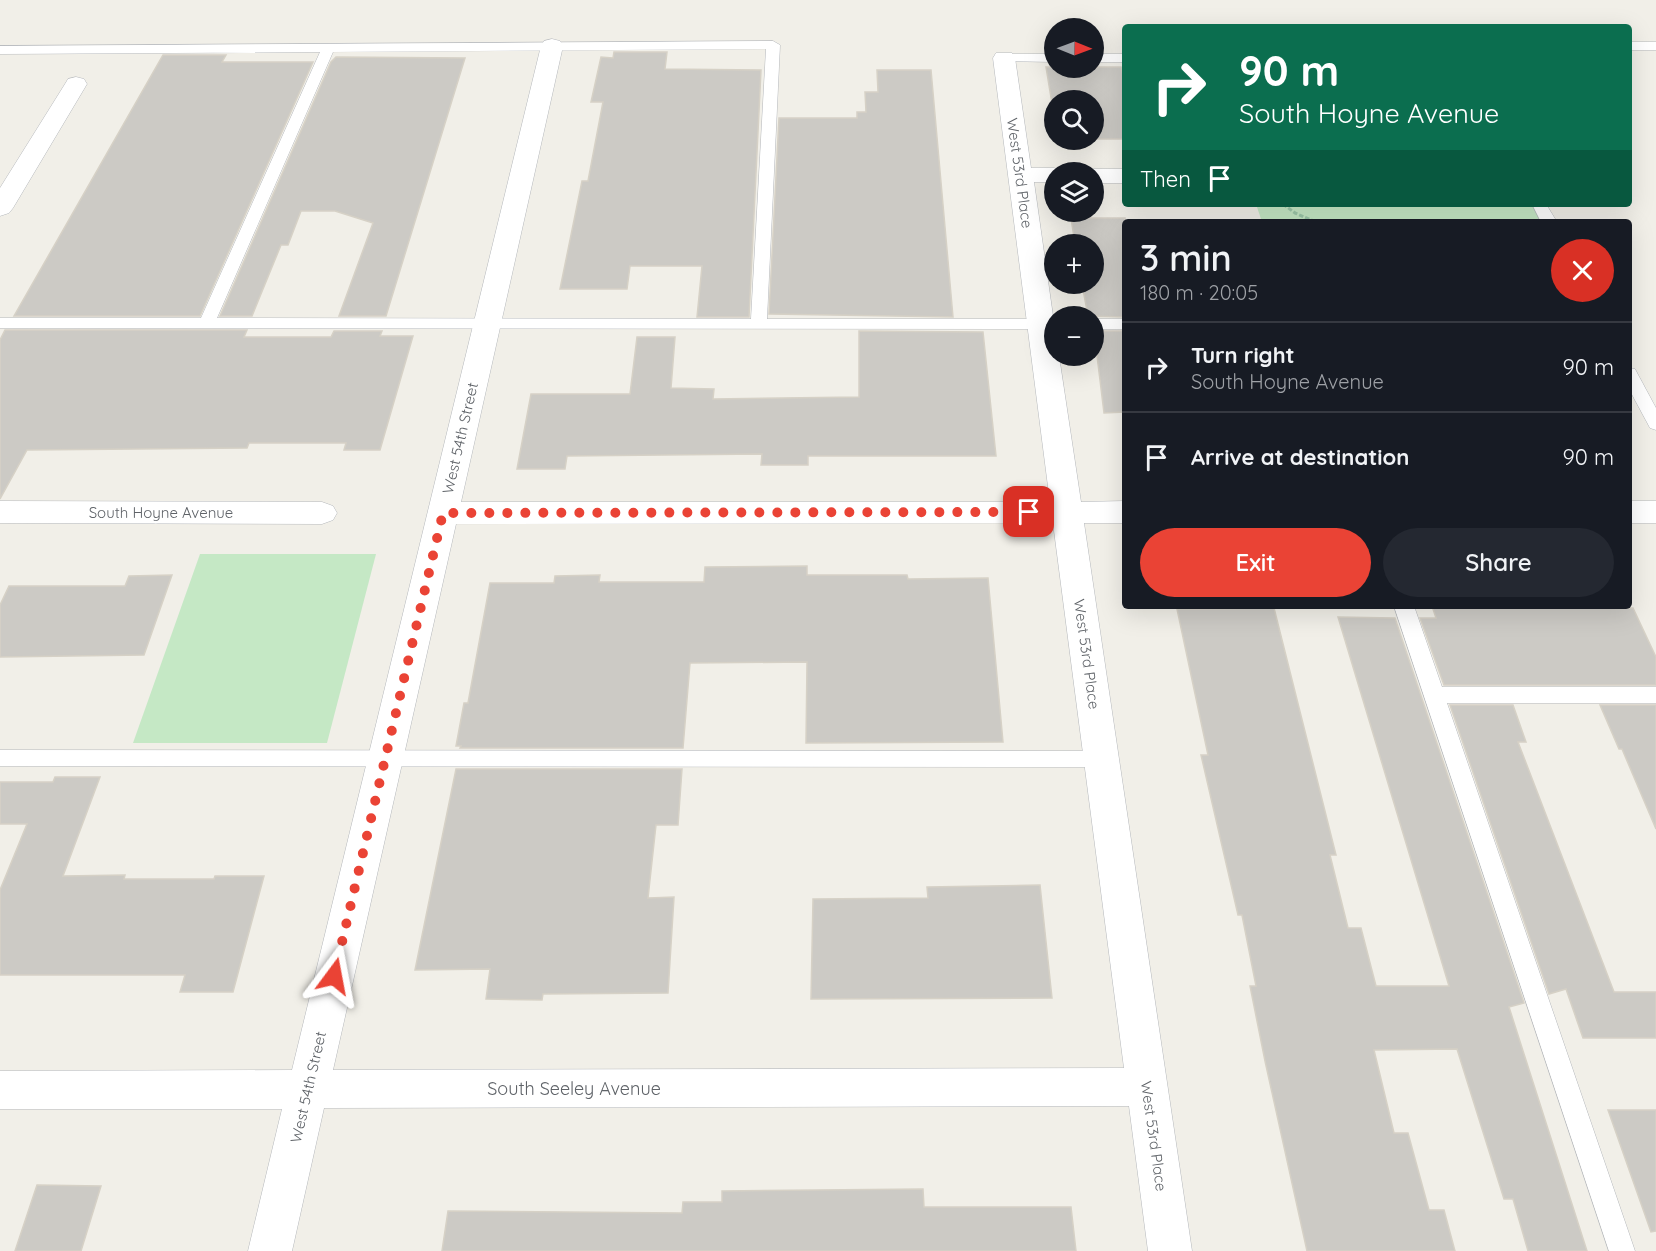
<!DOCTYPE html>
<meta charset="utf-8">
<style>
body{margin:0;font-family:Quicksand,sans-serif;background:#242831;color:#f1f3f6;height:100vh;display:flex;flex-direction:column;font-size:22px;white-space:nowrap}
*{box-sizing:border-box;margin:0}
p{font-size:20px;color:#9ea1a6}
.icon{flex:none;width:33px;height:33px;fill:none;stroke:currentColor;stroke-width:2;stroke-linecap:round;stroke-linejoin:round}
.map{position:relative;flex:1;overflow:hidden}
.drawer{position:absolute;left:1122px;top:219px;width:510px;height:390px;display:flex;flex-direction:column;background:#171b24;border-radius:6px;box-shadow:0 6px 24px #0002}
.drawer>*{flex:none}
.banner{position:absolute;left:1122px;top:24px;width:510px;height:183px;border-radius:6px;box-shadow:0 6px 24px #0002;background:#0b6e4f;color:#fff;overflow:hidden}
.needle{width:39px;rotate:91deg}
.tools{position:absolute;left:1044px;top:18px;display:grid;gap:12px}
.tools a{display:grid;place-items:center;width:60px;height:60px;border-radius:50%;background:#171b24;box-shadow:0 6px 24px #0002;font-size:30px}
.pin{position:absolute;display:grid;place-items:center;width:51px;height:51px;color:#fff;margin:-26px;border-radius:12px;box-shadow:0 3px 9px #0006}
.me{position:absolute;width:66px;margin:-33px;rotate:13deg;stroke-linejoin:round;filter:drop-shadow(0 0 4px #0008)}
.turn{display:flex;align-items:center;gap:21px;height:126px;padding:0 18px;font-size:27px}
.turn .icon{width:78px;height:78px;stroke-width:2.5}
.turn b{display:block;font-size:42px;line-height:51px}
.then{display:flex;align-items:center;height:57px;padding:0 18px;background:#0003;gap:12px;font-size:22px}
.round{display:grid;place-items:center;flex:none;width:63px;height:63px;border-radius:32px;background:#242831}
.headline{display:flex;align-items:center;justify-content:space-between;height:102px;padding:0 18px}
h1{font-size:36px;font-weight:600;line-height:45px}
.button{display:flex;gap:12px;margin-top:auto;padding:12px 18px}
.button a{flex:1;height:69px;border-radius:36px;background:#ea4335;color:#fff;font-size:24px;font-weight:600;line-height:69px;text-align:center}
.button a+a{background:#242831;color:#f1f3f6}
ul{padding:0;list-style:none}
li{display:flex;align-items:center;gap:18px;height:90px;padding:0 18px;border-top:2px solid #363941}
li div{flex:1}
li b{display:block;font-size:22px}
li em{font-style:normal}
.map>svg:first-child{display:block}
.green{fill:#c5e8c5}
.building{fill:#cccac5;stroke:#d6d1c6;stroke-width:1.5}
.lines{fill:none;stroke-linecap:round;stroke-linejoin:round}
.service-casing{stroke:#b5b8bc;stroke-width:1}
.minor-casing{stroke:#b5b8bc;stroke-width:1}
.path{stroke:#9cc7a9;stroke-width:3;stroke-dasharray:4.5 2;stroke-linecap:butt}
.service{fill:#fff;fill-rule:evenodd}
.minor{fill:#fff;fill-rule:evenodd}
.route{stroke:#ea4335;stroke-width:10;stroke-dasharray:0 18}
.labels{text-anchor:middle;dominant-baseline:central;stroke-width:4.5;stroke-linejoin:round;paint-order:stroke}
.street-label{font-size:15px;fill:#5f6368;stroke:#fff}
.near-street-label{font-size:18px;fill:#5f6368;stroke:#fff}
</style>
<div class="map">
<svg width="1656" height="1251" viewBox="0 0 1656 1251">
<rect width="100%" height="100%" fill="#f1efe8"/>
<!-- green -->
<g class="green">
<polygon points="1256,204 1534,204 1543,222 1262,222"/>
<polygon points="200,554 376,554 327,743 133,743"/>
</g>
<!-- building -->
<g class="building">
<polygon points="614,52 667,52 665,69 761,70 749,317 697,317 702,266 630,266 627,289 560,289 582,181 588,181 603,102 591,102 601,57 613,58"/>
<polygon points="163,55 226,55 222,62 313,62 200,316 14,316"/>
<polygon points="336,57 465,58 386,316 339,316 373,223 335,211 301,211 288,245 281,245 252,316 220,316 331,62"/>
<polygon points="1046,67 1121,67 1125,83 1125,139 1094,139 1094,100 1054,100 1054,116"/>
<polygon points="877,70 931,70 953,317 769,314 779,118 857,118 857,112 866,112 865,92 878,92"/>
<polygon points="1071,218 1125,218 1125,317 1088,316 1082,284 1094,284 1094,244 1075,244"/>
<polygon points="5,330 247,330 244,337 331,337 334,331 382,331 380,336 413,336 380,450 344,450 346,443 249,443 247,448 27,450 0,499 0,340"/>
<polygon points="859,331 983,332 996,456 808,456 808,465 761,465 762,454 567,456 565,469 517,469 531,394 630,394 637,337 675,337 671,388 714,389 713,399 859,397"/>
<polygon points="1094,331 1125,331 1125,412 1104,413"/>
<polygon points="807,566 807,575 907,575 908,579 988,578 1003,742 806,743 807,662 690,663 683,748 460,748 461,746 456,746 464,703 468,703 490,583 554,583 555,576 600,575 599,582 704,582 705,567"/>
<polygon points="172,575 144,655 0,657 0,605 9,586 125,586 129,576"/>
<polygon points="1432,606 1633,608 1656,657 1656,685 1444,685 1420,618 1436,618"/>
<polygon points="1274,608 1336,855 1330,855 1348,928 1361,928 1376,986 1449,986 1338,617 1395,618 1524,1003 1509,1007 1587,1251 1528,1251 1513,1199 1504,1199 1457,1049 1374,1050 1394,1133 1408,1133 1429,1210 1444,1210 1455,1251 1307,1251 1265,1061 1250,986 1256,986 1242,915 1238,915 1201,755 1208,755 1177,609"/>
<polygon points="1450,705 1513,705 1526,742 1518,742 1614,992 1656,992 1656,1038 1583,1038 1566,989 1549,994"/>
<polygon points="1600,705 1656,705 1656,829 1622,749 1619,749"/>
<polygon points="456,769 682,769 678,825 656,825 648,898 674,897 668,993 543,994 542,1000 486,999 490,969 415,970"/>
<polygon points="55,777 100,777 63,876 125,875 124,879 214,879 215,876 264,876 233,992 180,992 185,975 0,975 0,890 27,824 0,824 0,782 53,782"/>
<polygon points="1040,885 1052,998 811,999 813,899 928,898 927,887"/>
<polygon points="1608,1110 1656,1110 1656,1231 1651,1232"/>
<polygon points="37,1185 101,1186 81,1251 15,1251"/>
<polygon points="923,1189 924,1207 1071,1207 1076,1251 442,1251 448,1211 682,1213 683,1202 722,1202 722,1191"/>
</g>
<g class="lines">
<!-- service casing -->
<g class="service-casing">
<g id="service">
<path d="M773,41L780,45L767,319H1054V329L0,328V318H201L320,52L0,54V46ZM766,49L751,319L217,318L333,52Z"/>
<rect x="1629" y="42" width="27" height="8"/>
<polygon points="1004,54 1054,54 1054,62 999,61 997,58"/>
<rect x="1094" y="54" width="31" height="8"/>
<polygon points="1532,204 1546,204 1557,222 1541,222"/>
<rect x="1094" y="319" width="31" height="10"/>
<polygon points="1629,368 1635,369 1656,408 1656,430 1650,428 1629,389"/>
<polygon points="1394,606 1414,606 1442,687 1656,687 1656,703 1447,703 1635,1251 1609,1251"/>
<polygon points="0,750 1101,751 1108,753 1111,759 1108,765 1101,767 0,766"/>
</g>
</g>
<!-- minor casing -->
<g class="minor-casing">
<g id="minor">
<path d="M552,39L560,41L563,46L461,502H1050L993,58L996,53H1012L1015,58L1031,168H1054L1065,172H1054V182H1034L1054,323V356H1059L1081,502L1125,501V523H1084L1192,1251H1148L1129,1106L324,1108L292,1251H248L282,1109H0V1071L292,1070L541,46L544,41ZM1053,523L1124,1068L333,1070L456,524Z"/>
<polygon points="76,77 84,79 87,84 13,208 9,213 0,216 0,188 65,84 68,79"/>
<polygon points="1094,169 1125,169 1125,183 1094,183 1094,172 1084,172"/>
<polygon points="0,501 322,502 333,506 337,513 333,520 322,524 0,523"/>
<rect x="1629" y="501" width="27" height="22"/>
</g>
</g>
<!-- path -->
<polyline class="path" points="1283,204 1295,213 1316,222"/>
<!-- service -->
<use href="#service" class="service"/>
<!-- minor -->
<use href="#minor" class="minor"/>
</g>
<g class="lines">
<!-- route -->
<polyline class="route" points="334,976 443,513 1029,512"/>
</g>
<g class="labels">
<!-- street labels -->
<g class="street-label">
<text transform="translate(1020 173) rotate(82)">West 53rd Place</text>
<text transform="translate(460 438) rotate(-77)">West 54th Street</text>
<text x="161" y="512">South Hoyne Avenue</text>
<text transform="translate(1087 654) rotate(82)">West 53rd Place</text>
<text transform="translate(308 1087) rotate(-77)">West 54th Street</text>
<text transform="translate(1154 1136) rotate(82)">West 53rd Place</text>
</g>
<!-- near-street labels -->
<g class="near-street-label">
<text x="574" y="1088">South Seeley Avenue</text>
</g>
</g>
</svg>
<div class="tools">
<a><svg class="needle" viewBox="-14 -14 28 28"><path d="M0-13l5 13h-10z" fill="#e53935"/><path d="M0 13l5-13h-10z" fill="#9ea1a6"/></svg></a>
<a><svg class="icon" aria-label="search" viewBox="0 0 24 24"><circle cx="10" cy="10" r="6"/><path d="M15 15l6 6"/></svg></a>
<a><svg class="icon" aria-label="layers" viewBox="0 0 24 24"><path d="M12 4l9 5-9 5-9-5zM3 14l9 5 9-5"/></svg></a>
<a>+</a>
<a>−</a>
</div>
<div class="pin" style="left:1029px;top:512px;background:#d93025"><svg class="icon" aria-label="arrive" viewBox="0 0 24 24"><path d="M6 21V4h12l-3 4 3 4H6"/></svg></div>
<svg class="me" style="left:334px;top:976px" viewBox="-20 -20 40 40"><path d="M0-17L14 15 0 8-14 15z" fill="#ea4335" stroke="#fff" stroke-width="4"/></svg>
<div class="banner">
<div class="turn"><svg class="icon" aria-label="right" viewBox="0 0 24 24"><path d="M7 20v-9h11M14 6l5 5-5 5"/></svg><div><b>90 m</b>South Hoyne Avenue</div></div>
<div class="then">Then<svg class="icon" aria-label="arrive" viewBox="0 0 24 24"><path d="M6 21V4h12l-3 4 3 4H6"/></svg></div>
</div>
<section class="drawer">
<div class="headline"><div><h1>3 min</h1><p>180 m · 20:05</p></div><a class="round" style="background:#d93025;color:#fff"><svg class="icon" aria-label="close" viewBox="0 0 24 24"><path d="M6 6l12 12M18 6L6 18"/></svg></a></div>
<ul>
<li><svg class="icon" aria-label="right" viewBox="0 0 24 24"><path d="M7 20v-9h11M14 6l5 5-5 5"/></svg><div><b>Turn right</b><p>South Hoyne Avenue</p></div><em>90 m</em></li>
<li><svg class="icon" aria-label="arrive" viewBox="0 0 24 24"><path d="M6 21V4h12l-3 4 3 4H6"/></svg><div><b>Arrive at destination</b></div><em>90 m</em></li>
</ul>
<div class="button"><a>Exit</a><a>Share</a></div>
</section>
</div>
